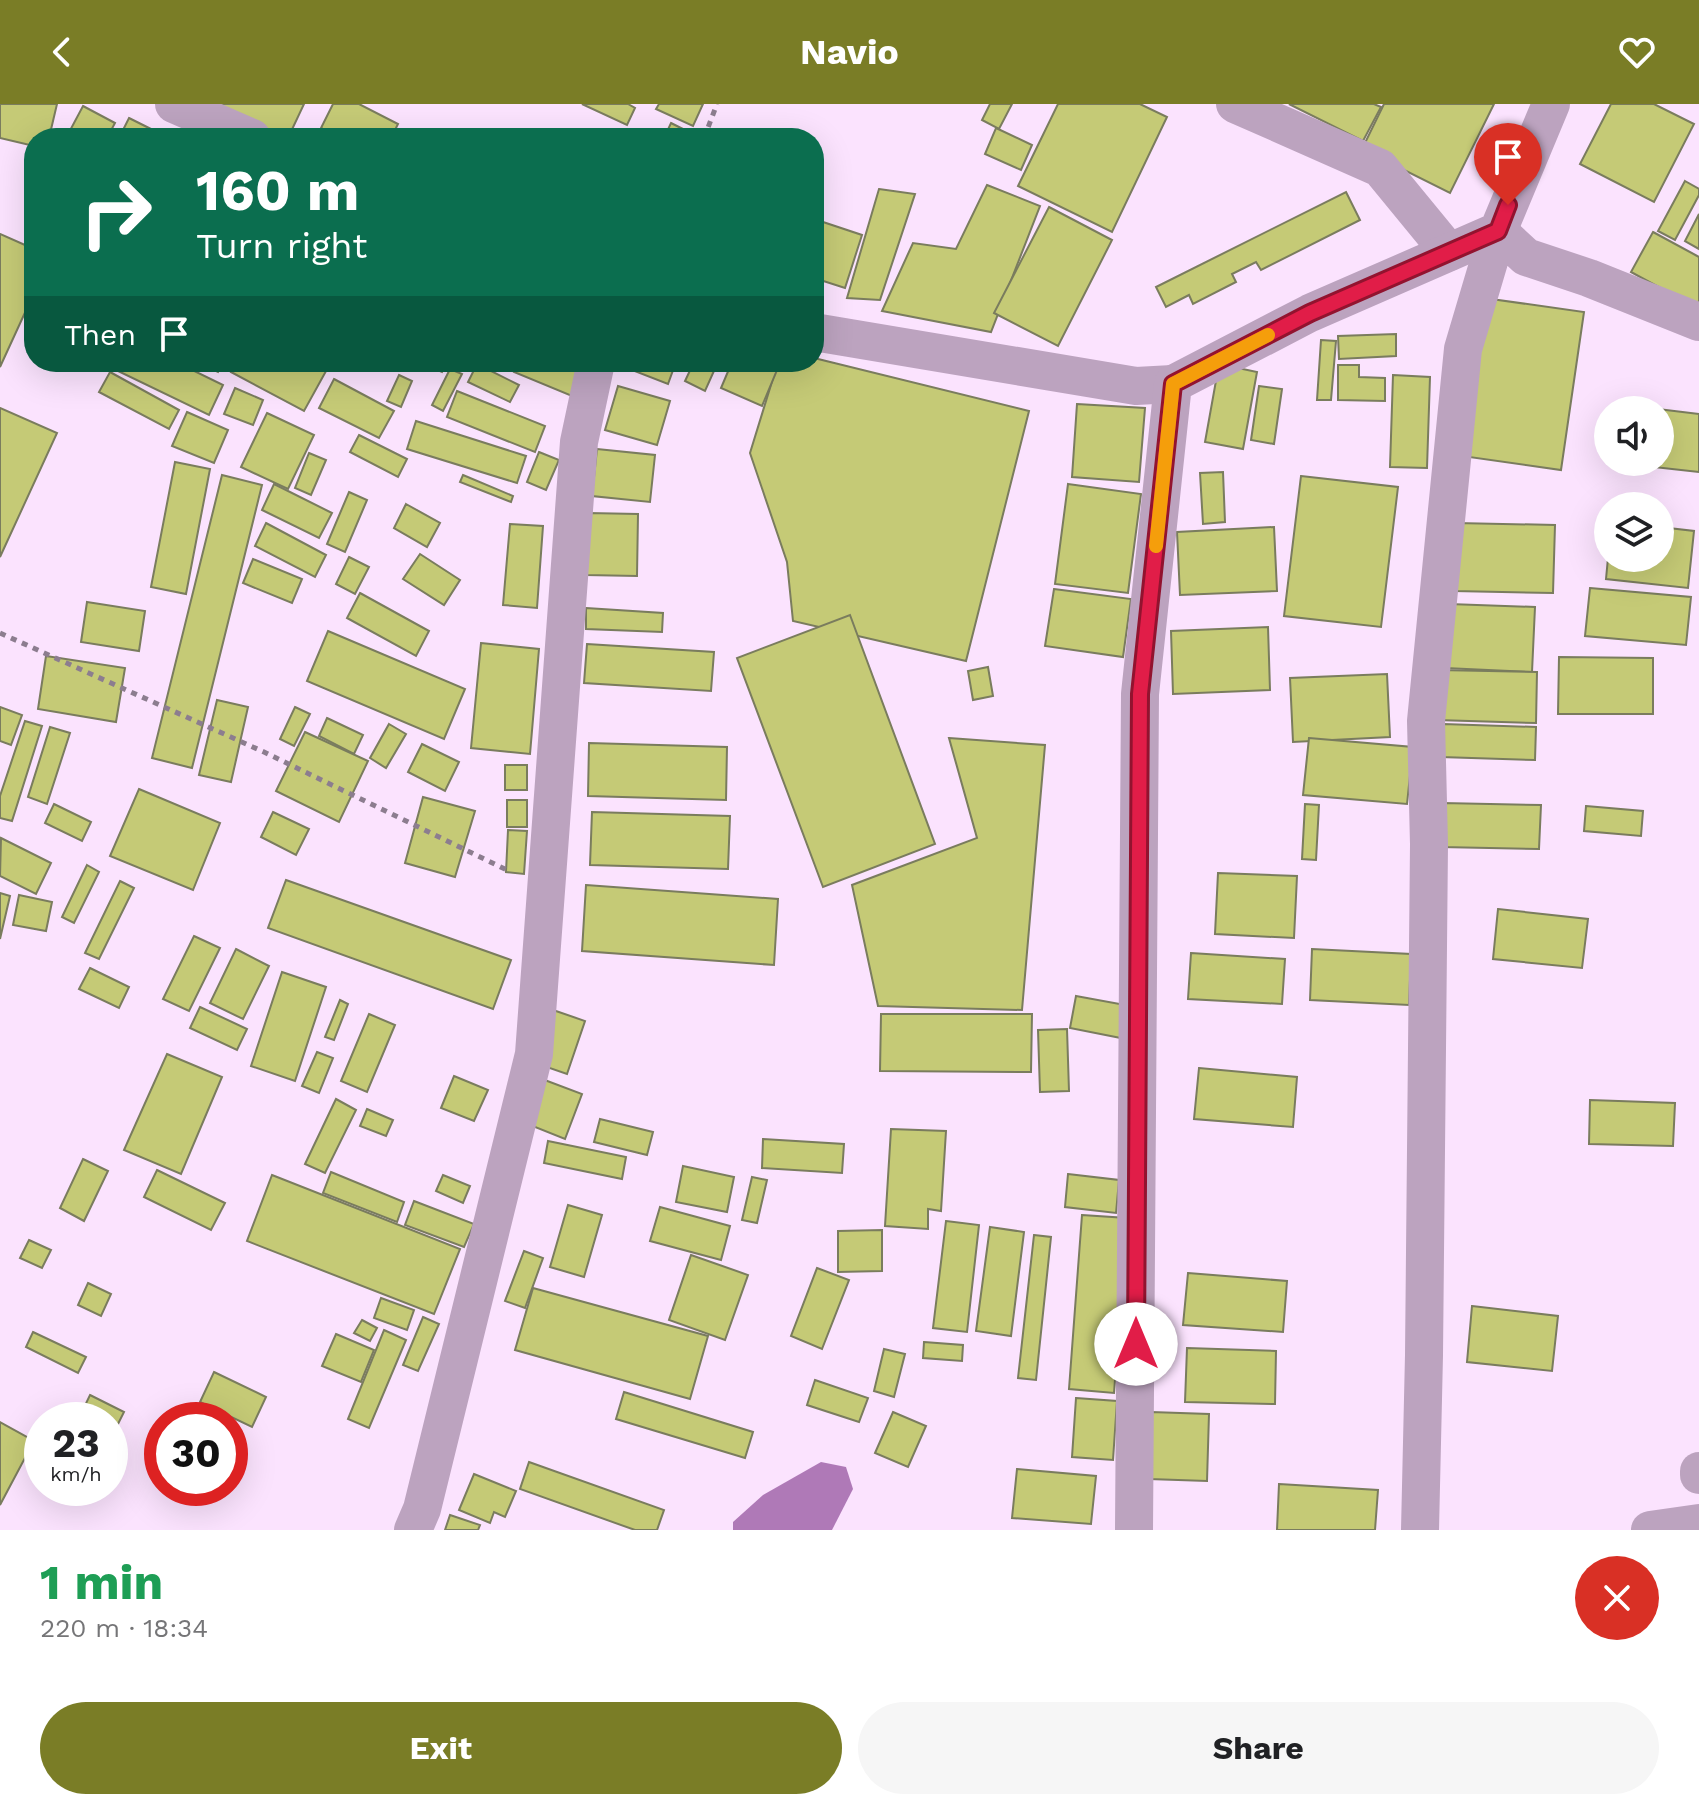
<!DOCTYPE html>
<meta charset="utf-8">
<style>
body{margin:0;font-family:"Work Sans",sans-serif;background:#f6f6f6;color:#202124;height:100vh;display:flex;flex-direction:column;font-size:30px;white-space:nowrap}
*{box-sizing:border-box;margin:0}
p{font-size:26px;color:#757577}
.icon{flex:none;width:44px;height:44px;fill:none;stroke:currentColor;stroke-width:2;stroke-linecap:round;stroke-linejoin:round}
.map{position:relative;height:1426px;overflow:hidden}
.drawer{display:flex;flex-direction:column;background:#fff;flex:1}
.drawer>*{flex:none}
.hud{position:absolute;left:24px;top:24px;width:800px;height:244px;border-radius:32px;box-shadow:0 8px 32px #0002;background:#0b6e4f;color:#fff;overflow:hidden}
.controls{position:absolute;left:1594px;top:292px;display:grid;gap:16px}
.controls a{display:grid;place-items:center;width:80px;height:80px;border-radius:50%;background:#fff;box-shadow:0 8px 32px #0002;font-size:40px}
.speed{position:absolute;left:24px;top:1298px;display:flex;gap:16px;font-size:40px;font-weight:700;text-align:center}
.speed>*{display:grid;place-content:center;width:104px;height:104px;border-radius:50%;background:#fff;box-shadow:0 8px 32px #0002;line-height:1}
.speed small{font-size:20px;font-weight:400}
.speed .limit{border:12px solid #d22;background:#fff;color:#111}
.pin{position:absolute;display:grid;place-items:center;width:68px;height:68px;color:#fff;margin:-82px -34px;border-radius:50% 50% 50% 0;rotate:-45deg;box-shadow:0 0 8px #0007}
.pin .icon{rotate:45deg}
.me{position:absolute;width:88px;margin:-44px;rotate:0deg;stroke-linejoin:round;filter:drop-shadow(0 0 6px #0008)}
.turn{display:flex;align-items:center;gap:28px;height:168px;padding:0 40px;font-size:36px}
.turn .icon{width:104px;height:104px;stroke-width:2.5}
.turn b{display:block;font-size:56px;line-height:68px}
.then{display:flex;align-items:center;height:76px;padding:0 40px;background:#0003;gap:16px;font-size:30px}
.round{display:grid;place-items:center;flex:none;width:84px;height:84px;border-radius:42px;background:#f6f6f6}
.head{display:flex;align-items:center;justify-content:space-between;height:136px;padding:0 40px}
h1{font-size:48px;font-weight:700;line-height:60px;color:#1e9e55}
.action{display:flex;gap:16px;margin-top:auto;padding:16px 40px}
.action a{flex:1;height:92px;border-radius:48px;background:#7a7d26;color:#fff;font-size:32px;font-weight:700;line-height:92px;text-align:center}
.action a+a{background:#f6f6f6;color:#202124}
header{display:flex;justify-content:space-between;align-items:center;height:104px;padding:0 40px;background:#7a7d26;color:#fff;font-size:36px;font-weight:700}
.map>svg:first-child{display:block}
.water{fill:#af79b7}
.building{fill:#c5ca76;stroke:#7a7c5e;stroke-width:2}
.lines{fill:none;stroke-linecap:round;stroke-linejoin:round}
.path{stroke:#8c7d8f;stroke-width:5;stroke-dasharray:6 6;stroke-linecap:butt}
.minor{stroke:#bca3bf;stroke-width:38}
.route-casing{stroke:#92132f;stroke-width:20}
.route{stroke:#e11d48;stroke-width:14}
.slow{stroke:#f59e0b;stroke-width:14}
</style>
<header><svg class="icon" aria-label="back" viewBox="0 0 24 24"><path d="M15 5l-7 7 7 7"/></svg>Navio<svg class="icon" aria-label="heart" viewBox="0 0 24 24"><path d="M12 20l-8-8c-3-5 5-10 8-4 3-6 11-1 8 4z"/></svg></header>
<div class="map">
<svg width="1699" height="1426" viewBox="0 0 1699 1426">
<rect width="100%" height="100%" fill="#fbe3fe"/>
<!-- water -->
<polygon class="water" points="821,1358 846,1363 853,1385 832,1426 733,1426 733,1418 763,1391"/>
<!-- building -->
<g class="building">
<polygon points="0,0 57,0 49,34 34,34 34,42 0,34"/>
<polygon points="205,0 304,0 288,34 279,34"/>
<polygon points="333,0 359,0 398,20 391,34 340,34 321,24"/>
<polygon points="582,0 628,0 635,4 627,21"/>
<polygon points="659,0 703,0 693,22 656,5"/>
<polygon points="990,0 1012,0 999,25 982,16"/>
<polygon points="1058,0 1140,0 1167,13 1112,128 1018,82"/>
<polygon points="1289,0 1374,0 1381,3 1363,37"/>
<polygon points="1384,0 1494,0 1450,89 1362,45"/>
<polygon points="1611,0 1654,0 1694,20 1654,98 1580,60"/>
<polygon points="83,2 115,19 107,34 66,34"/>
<polygon points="129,14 169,34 119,34"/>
<polygon points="671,19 693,30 691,34 664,34"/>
<polygon points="996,24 1032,41 1021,66 985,50"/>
<polygon points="1685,77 1699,85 1699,91 1675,136 1658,127"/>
<polygon points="987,81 1040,102 991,228 882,207 913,139 956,145"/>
<polygon points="879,85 915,90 880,196 847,194"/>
<polygon points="1346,88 1360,116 1261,166 1256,158 1232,170 1236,178 1193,200 1189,191 1166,203 1156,183"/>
<polygon points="1049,103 1112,136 1058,242 994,209"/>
<polygon points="1699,110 1699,145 1685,137"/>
<polygon points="814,115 862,131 845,184 814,174"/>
<polygon points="1653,128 1699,153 1699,205 1631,168"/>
<polygon points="0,130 34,145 34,189 0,263"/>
<polygon points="1484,194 1584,208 1561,366 1462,352"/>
<polygon points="1396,230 1396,252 1339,255 1338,232"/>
<polygon points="1321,236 1336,237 1331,296 1317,296"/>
<polygon points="814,254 1029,307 966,557 793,517 787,458 750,349 778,258 814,258"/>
<polygon points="122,258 176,258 223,281 209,311 118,267"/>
<polygon points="197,258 223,258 218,268"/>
<polygon points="237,258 331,258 304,307 231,268"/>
<polygon points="418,258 446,258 442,268"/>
<polygon points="518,258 586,258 572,292 514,268"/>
<polygon points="636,258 676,258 668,280 632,266"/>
<polygon points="694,258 718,258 705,287 685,277"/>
<polygon points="732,258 780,259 762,302 721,284"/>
<polygon points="477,260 519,281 510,298 468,278"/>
<polygon points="1219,260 1257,268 1243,345 1205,338"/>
<polygon points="1338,261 1359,261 1359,273 1385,274 1385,297 1338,296"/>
<polygon points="450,265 462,270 443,307 432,301"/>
<polygon points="110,268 179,306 169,325 99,288"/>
<polygon points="399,271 412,277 401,303 387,297"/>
<polygon points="1393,271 1430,273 1427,364 1390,363"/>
<polygon points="334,275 394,307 379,334 319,304"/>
<polygon points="618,282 670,297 657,341 605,326"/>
<polygon points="1259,282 1282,285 1274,340 1251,336"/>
<polygon points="235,284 263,296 253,321 224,310"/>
<polygon points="457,287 545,322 535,348 447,313"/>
<polygon points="1077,300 1145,304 1139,378 1072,373"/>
<polygon points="1625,301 1699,310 1699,368 1618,359 1660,358 1660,306 1624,306"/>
<polygon points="0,304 57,329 0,453"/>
<polygon points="187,308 228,326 214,359 172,342"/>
<polygon points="267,309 314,331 288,385 241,363"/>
<polygon points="416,317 526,352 517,379 407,345"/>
<polygon points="359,331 407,355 398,373 350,348"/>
<polygon points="597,345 655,351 650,398 592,392"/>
<polygon points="539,348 559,356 546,386 527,378"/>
<polygon points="309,349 326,356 311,391 295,384"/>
<polygon points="175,358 210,365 186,490 151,483"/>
<polygon points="1223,368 1225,418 1203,420 1200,369"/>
<polygon points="222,371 262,381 192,664 152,654"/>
<polygon points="463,371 513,392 511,398 460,378"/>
<polygon points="1301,372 1398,383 1381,523 1284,512"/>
<polygon points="274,380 332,409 319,434 262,406"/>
<polygon points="1068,380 1141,390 1128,489 1055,480"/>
<polygon points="349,388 367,396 345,448 327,440"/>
<polygon points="406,400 440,419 427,443 394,424"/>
<polygon points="588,409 638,410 637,472 586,471"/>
<polygon points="266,419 326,451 315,473 255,442"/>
<polygon points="1456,419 1555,421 1553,489 1454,487"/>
<polygon points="510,420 543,422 537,504 503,501"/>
<polygon points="1274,423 1277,487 1180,491 1177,428"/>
<polygon points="1660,423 1694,427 1688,484 1606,475 1608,454 1660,454"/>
<polygon points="420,450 460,476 444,501 403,475"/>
<polygon points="349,453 369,463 355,490 336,480"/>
<polygon points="253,455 302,475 292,499 243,479"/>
<polygon points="1590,484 1691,493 1686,541 1585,532"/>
<polygon points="1054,485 1131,495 1123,553 1045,542"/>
<polygon points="360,489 429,527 416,552 347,514"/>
<polygon points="87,498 145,507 139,547 81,538"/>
<polygon points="1449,500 1535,503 1532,568 1445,564"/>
<polygon points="586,504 663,509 662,528 586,525"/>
<polygon points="850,511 935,740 823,783 737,554"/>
<polygon points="1268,523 1270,586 1173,590 1171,527"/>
<polygon points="328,527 465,585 444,635 307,577"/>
<polygon points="481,539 539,545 530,650 471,644"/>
<polygon points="587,540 714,548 711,587 584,579"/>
<polygon points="46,552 125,564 116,618 38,605"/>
<polygon points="1559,553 1653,554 1653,610 1558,610"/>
<polygon points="988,563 993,592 973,596 968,567"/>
<polygon points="1438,566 1537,568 1536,619 1437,616"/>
<polygon points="1387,570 1390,633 1293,638 1290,574"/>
<polygon points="217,596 248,603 231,678 199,671"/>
<polygon points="0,603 22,611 11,641 0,637"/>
<polygon points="295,603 310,610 294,642 280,635"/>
<polygon points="327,614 363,631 354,650 319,632"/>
<polygon points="25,617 42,622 12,717 0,714 0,692"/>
<polygon points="389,620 406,630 386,664 370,654"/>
<polygon points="1443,620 1536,623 1535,656 1441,653"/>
<polygon points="50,623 70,629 47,700 28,693"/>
<polygon points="305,628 368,657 339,718 276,687"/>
<polygon points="949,634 1045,641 1022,906 878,902 852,781 977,734"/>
<polygon points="1309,634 1413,643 1407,700 1303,691"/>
<polygon points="589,639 727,643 726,696 588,692"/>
<polygon points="422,640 459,658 445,687 408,668"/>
<rect x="505" y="661" width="22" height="25"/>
<polygon points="139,685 220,719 193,786 110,752"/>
<polygon points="423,693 475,707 455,773 405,759"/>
<rect x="507" y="696" width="20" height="27"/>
<polygon points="1442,699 1541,701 1539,745 1441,743"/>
<polygon points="54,700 91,718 82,737 45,719"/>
<polygon points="1305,700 1319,701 1316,756 1302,755"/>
<polygon points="1586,702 1643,707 1641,732 1584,727"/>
<polygon points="273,708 309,725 296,751 261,733"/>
<polygon points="592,708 730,712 728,765 590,761"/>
<polygon points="508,726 527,727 524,770 506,768"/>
<polygon points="1,734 51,759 36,790 0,772"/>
<polygon points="87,761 99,768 74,819 62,813"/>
<polygon points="1218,769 1297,772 1294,834 1215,830"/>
<polygon points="286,776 511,856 493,905 268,824"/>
<polygon points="120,777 134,784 99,855 85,849"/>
<polygon points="586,781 778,795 774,861 582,847"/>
<polygon points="0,789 10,792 0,835"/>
<polygon points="19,791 52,798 46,827 13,821"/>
<polygon points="1498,805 1588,815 1582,864 1493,855"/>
<polygon points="194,832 220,844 189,907 163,895"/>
<polygon points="236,845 269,862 243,915 210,899"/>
<polygon points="1312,845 1411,850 1409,901 1310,896"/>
<polygon points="1191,849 1285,855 1282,900 1188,895"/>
<polygon points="90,864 129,883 119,904 79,885"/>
<polygon points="282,868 326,883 295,977 251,962"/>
<polygon points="1076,892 1147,905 1141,938 1070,924"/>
<polygon points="340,896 348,900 334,936 325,933"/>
<polygon points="200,903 247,925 237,946 190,924"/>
<polygon points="553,906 585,917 567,970 535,959"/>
<polygon points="369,910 395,921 367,988 341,977"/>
<polygon points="881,910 1032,910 1031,968 880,967"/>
<polygon points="1067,925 1069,987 1040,988 1038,926"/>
<polygon points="317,948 333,954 319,989 302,982"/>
<polygon points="167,950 222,973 181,1070 124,1046"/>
<polygon points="1199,964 1297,973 1293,1023 1194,1015"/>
<polygon points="454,972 488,986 474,1017 441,1004"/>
<polygon points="542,975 582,990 565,1035 525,1019"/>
<polygon points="336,995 356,1006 325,1069 305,1060"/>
<polygon points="1590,996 1675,999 1673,1042 1589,1040"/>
<polygon points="367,1005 393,1016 386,1032 360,1022"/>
<polygon points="600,1015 653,1028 647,1051 594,1038"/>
<polygon points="891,1025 946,1027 941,1107 928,1105 928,1125 885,1122"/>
<polygon points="763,1035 844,1040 842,1069 762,1064"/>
<polygon points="548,1037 626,1053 622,1075 544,1059"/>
<polygon points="83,1055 108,1067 84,1117 60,1104"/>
<polygon points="683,1062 734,1073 727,1108 676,1098"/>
<polygon points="157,1066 225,1099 211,1126 144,1093"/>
<polygon points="331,1068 404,1098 397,1118 323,1089"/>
<polygon points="1068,1070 1119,1076 1116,1109 1065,1103"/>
<polygon points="272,1071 460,1145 434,1210 247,1137"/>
<polygon points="443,1071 470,1082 463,1099 436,1087"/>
<polygon points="752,1073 767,1076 757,1119 742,1116"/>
<polygon points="414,1097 474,1120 464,1143 405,1121"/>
<polygon points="568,1101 602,1111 584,1173 550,1163"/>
<polygon points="660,1103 730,1122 721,1156 650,1137"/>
<polygon points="1082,1111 1127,1114 1114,1289 1069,1285"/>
<polygon points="946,1117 979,1121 967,1228 933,1224"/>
<polygon points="990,1123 1024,1128 1011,1232 976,1227"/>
<polygon points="882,1126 882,1167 838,1168 838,1127"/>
<polygon points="1034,1131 1051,1133 1036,1276 1018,1274"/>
<polygon points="29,1136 51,1146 42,1164 20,1154"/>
<polygon points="524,1147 543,1154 525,1204 505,1197"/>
<polygon points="691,1151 748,1171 725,1236 669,1216"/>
<polygon points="817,1164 849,1176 822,1245 791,1232"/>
<polygon points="1188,1169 1287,1177 1283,1228 1183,1221"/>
<polygon points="88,1179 111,1190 101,1212 78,1201"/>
<polygon points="533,1184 708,1232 690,1295 515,1246"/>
<polygon points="381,1194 414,1206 407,1226 374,1214"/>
<polygon points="1472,1202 1558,1212 1552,1267 1467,1258"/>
<polygon points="423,1213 439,1220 418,1267 403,1261"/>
<polygon points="362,1216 377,1224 370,1237 354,1229"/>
<polygon points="384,1226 406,1236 369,1324 348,1315"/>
<polygon points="33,1228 86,1253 78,1269 26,1243"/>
<polygon points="336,1230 374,1246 361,1278 322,1262"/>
<polygon points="924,1238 963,1241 962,1257 923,1254"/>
<polygon points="1187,1244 1276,1247 1275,1300 1185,1298"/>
<polygon points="884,1245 905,1250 894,1293 874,1287"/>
<polygon points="214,1268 266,1293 252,1323 200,1298"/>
<polygon points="815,1276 868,1294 859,1318 807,1301"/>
<polygon points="624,1288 753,1328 745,1354 616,1315"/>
<polygon points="90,1291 124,1308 112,1332 110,1331 110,1316 78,1316"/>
<polygon points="1076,1294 1117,1297 1113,1356 1072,1353"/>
<polygon points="893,1308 926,1322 908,1363 875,1349"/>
<polygon points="1151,1308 1209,1310 1207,1377 1149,1375"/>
<polygon points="0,1318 34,1337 0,1401"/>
<polygon points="529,1358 664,1406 657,1426 635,1426 520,1385"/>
<polygon points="1017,1365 1096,1372 1091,1420 1012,1414"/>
<polygon points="474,1370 516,1387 505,1413 494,1408 490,1419 459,1406"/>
<polygon points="1279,1380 1378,1386 1375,1426 1277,1426"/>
<polygon points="450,1411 480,1421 478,1426 445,1426"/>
</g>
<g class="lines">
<!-- path -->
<g class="path">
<polyline points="704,34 717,0"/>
<polyline points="0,529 264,648 509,767"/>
</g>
<!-- minor -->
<g class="minor">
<polyline points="174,0 252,34"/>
<polyline points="1235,0 1380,64 1449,148"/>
<polyline points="814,228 1136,282 1173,280"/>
<polyline points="1699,1367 1699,1371"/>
<polyline points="413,1426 422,1405 534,950 579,338 596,258"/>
<polyline points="1134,1426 1140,590 1173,280 1310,209 1498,127 1551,0"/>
<polyline points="1420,1426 1424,1251 1429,740 1426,617 1463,245 1498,127 1526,153 1589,174 1699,218"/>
<polyline points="1650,1426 1699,1419"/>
</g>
</g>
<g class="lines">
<!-- route casing -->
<g class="route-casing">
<polyline id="route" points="1136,1240 1140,590 1173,280 1310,209 1498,127 1508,101"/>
</g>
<!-- route -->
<use href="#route" class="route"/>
<!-- slow -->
<polyline class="slow" points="1156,442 1173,280 1268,231"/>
</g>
</svg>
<div class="controls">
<a><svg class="icon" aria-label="sound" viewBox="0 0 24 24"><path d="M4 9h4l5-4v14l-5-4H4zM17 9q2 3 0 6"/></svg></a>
<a><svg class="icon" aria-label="layers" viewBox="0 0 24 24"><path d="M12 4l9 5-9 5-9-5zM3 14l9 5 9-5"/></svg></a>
</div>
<div class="speed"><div>23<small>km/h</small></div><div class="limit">30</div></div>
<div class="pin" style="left:1508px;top:101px;background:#d93025"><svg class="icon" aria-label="arrive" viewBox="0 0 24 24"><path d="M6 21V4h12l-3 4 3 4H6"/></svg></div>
<svg class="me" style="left:1136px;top:1240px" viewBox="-20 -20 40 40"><circle r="19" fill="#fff"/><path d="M0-13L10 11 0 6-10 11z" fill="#e11d48"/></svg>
<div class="hud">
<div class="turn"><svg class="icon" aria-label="right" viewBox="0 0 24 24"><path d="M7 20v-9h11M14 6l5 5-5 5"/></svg><div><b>160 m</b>Turn right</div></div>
<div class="then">Then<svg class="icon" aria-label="arrive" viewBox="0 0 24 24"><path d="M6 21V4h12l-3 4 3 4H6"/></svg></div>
</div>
</div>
<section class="drawer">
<div class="head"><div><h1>1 min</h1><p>220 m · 18:34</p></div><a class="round" style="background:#d93025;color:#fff"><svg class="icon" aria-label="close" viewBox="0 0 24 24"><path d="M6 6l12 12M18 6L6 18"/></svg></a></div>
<div class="action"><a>Exit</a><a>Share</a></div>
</section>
